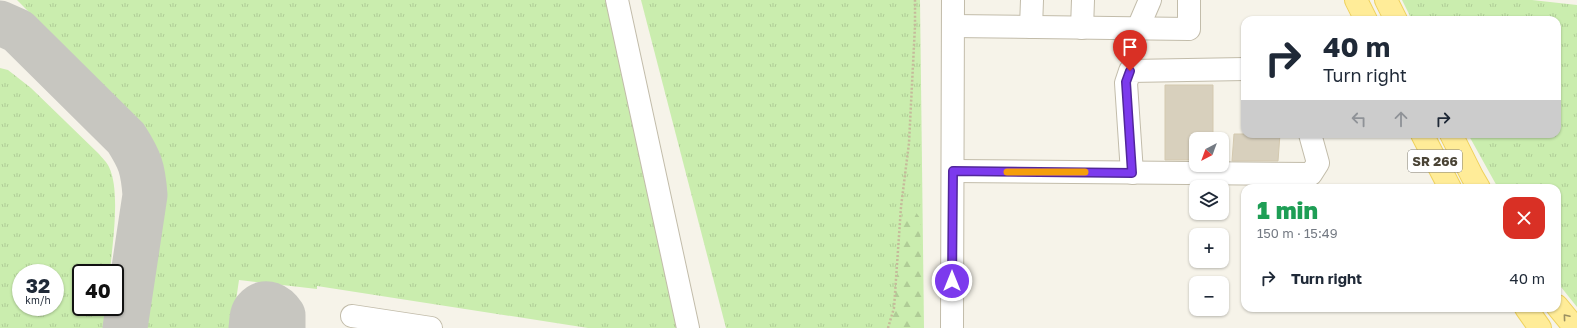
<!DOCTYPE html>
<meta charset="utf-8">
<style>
body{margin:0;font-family:"Golos Text",sans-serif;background:#f2f2f3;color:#1f2937;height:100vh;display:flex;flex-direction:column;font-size:15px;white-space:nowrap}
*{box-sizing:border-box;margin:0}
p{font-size:13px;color:#747a83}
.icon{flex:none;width:22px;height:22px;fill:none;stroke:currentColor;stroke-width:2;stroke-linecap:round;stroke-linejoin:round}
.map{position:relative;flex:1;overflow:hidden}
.panel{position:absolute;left:1241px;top:184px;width:320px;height:128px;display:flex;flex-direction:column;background:#fff;border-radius:12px;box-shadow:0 1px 3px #0004}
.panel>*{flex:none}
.top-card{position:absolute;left:1241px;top:16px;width:320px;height:122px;border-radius:12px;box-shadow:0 1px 3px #0004;background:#fff;color:#1f2937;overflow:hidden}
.needle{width:26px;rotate:221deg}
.controls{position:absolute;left:1189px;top:132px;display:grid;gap:8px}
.controls a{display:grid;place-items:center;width:40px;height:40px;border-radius:8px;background:#fff;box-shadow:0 1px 3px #0004;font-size:20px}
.speed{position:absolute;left:12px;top:264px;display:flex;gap:8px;font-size:20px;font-weight:700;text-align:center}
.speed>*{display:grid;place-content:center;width:52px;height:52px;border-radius:50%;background:#fff;box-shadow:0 1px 3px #0004;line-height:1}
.speed small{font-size:10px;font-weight:400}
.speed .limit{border:2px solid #111;border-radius:6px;background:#fff;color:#111}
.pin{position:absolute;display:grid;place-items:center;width:34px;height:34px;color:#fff;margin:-41px -17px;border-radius:50% 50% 50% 0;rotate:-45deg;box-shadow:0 0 4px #0007}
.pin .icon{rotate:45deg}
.me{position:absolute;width:44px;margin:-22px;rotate:0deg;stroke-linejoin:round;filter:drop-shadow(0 0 3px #0008)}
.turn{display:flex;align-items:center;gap:14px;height:84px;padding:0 16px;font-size:18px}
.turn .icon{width:52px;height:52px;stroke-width:2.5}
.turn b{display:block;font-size:28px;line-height:34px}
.lanes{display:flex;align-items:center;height:38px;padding:0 16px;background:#0003;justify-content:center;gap:20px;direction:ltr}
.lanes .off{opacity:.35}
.round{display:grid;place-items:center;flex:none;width:42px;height:42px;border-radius:12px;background:#f2f2f3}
.overview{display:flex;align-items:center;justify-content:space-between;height:68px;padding:0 16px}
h1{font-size:24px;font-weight:800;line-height:30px;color:#1e9e55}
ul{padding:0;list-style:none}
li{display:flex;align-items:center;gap:12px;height:52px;padding:0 16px}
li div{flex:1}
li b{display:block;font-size:15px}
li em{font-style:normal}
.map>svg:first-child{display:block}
.grass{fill:url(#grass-tufts);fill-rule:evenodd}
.forest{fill:url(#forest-firs)}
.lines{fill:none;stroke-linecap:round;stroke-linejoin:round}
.taxiway{stroke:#c7c6c0;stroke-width:45}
.building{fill:#d8d0bd;stroke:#d4c9af}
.minor-casing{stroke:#c2bcaa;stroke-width:24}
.major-casing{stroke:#efd25d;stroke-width:24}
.path{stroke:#c5ba9a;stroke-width:2.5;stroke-dasharray:2 2;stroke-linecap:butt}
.minor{stroke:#fff;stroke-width:22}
.major{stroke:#ffec98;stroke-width:22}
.oneway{stroke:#9b9062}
.route-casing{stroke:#51269a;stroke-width:10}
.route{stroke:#7c3aed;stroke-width:7}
.slow{stroke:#f59e0b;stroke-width:7}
.labels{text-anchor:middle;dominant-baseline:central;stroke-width:4;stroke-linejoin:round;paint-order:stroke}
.shield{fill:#fff;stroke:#807c72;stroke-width:1}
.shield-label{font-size:13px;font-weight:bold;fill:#4a4436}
</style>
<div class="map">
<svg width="1577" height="328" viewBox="0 0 1577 328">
<defs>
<pattern id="grass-tufts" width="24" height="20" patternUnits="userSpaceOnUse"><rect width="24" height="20" fill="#caedae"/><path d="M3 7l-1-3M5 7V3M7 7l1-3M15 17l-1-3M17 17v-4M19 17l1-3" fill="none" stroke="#afcc96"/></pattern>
<pattern id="forest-firs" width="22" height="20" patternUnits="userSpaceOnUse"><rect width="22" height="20" fill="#caedae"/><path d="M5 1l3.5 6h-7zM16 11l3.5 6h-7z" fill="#afcc96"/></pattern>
</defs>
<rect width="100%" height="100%" fill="#f6f3e9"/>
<!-- grass -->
<g class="grass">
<polygon points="17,0 612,0 682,328 588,328 317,286 317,289 239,280 232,328 145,328 162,214 165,179 154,143 140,124"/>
<polygon points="641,0 920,0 924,328 726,328"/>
<polygon points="1402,0 1532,0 1577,5 1577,307 1557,282 1557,188 1498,188 1468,134 1557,134 1557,20 1412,20"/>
<path d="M0,68L8,70L31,88L99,154C102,158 107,162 109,167C121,192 112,245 110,273H81V307H108L106,328H0ZM21,273H55V307H21Z"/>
</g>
<!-- forest -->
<polygon class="forest" points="915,211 920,218 923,328 888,328 894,308 903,212"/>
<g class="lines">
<!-- taxiway -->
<g class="taxiway">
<path d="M0,23L18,31L126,138C140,160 143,168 145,195L125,328"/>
<path d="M251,328C252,322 251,314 256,309C265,298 277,306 283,315V328"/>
</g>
</g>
<!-- building -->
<g class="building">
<polygon points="1165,85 1213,85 1213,139 1196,139 1196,160 1165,160"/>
<polygon points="1234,134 1280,134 1278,161 1232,161"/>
</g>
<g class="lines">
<!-- minor casing -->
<g class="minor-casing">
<g id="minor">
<polyline points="617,0 688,328"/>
<polyline points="953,26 1189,29 1189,0"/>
<polyline points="1031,27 1032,0"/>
<polyline points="1082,28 1083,0"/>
<polyline points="1138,28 1150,0"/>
<polyline points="953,171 1311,174 1318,163 1310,134"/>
<polyline points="1132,173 1126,83 1130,71 1245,69"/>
<polyline points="352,316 431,328"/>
<polyline points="952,328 953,0"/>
</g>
</g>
<!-- major casing -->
<g class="major-casing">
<g id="major">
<polyline points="1356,0 1366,20"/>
<polyline points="1386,0 1396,20"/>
<polyline points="1422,134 1450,188"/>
<polyline points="1451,134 1472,176 1479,188"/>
<polyline points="1557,306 1575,328"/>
<polyline points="1526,308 1540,328"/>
</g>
</g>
<!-- path -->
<polyline class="path" points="888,328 894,308 901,207 909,143 915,26 915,0"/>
<!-- minor -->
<use href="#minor" class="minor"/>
<!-- major -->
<use href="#major" class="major"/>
</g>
<!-- one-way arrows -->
<defs><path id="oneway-chevron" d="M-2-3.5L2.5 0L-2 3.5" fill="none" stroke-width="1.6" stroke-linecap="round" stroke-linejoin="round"/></defs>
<use class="oneway" href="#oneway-chevron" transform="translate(1566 317) rotate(-130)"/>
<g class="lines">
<!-- route casing -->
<g class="route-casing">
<polyline id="route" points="952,281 953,171 1132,173 1126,82 1130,71"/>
</g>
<!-- route -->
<use href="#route" class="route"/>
<!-- slow -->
<polyline class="slow" points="1007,172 1085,172"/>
</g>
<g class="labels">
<!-- shield labels -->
<rect class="shield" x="1408" y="150" width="54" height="22" rx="3"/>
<g class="shield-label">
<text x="1435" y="161">SR 266</text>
</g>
</g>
</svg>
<div class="controls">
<a><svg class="needle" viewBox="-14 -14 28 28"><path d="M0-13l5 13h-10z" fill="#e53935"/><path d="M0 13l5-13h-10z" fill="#747a83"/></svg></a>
<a><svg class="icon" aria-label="layers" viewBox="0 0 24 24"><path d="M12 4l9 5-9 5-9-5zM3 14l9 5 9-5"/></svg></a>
<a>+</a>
<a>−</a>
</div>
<div class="speed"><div>32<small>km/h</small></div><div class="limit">40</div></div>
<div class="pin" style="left:1130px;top:71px;background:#d93025"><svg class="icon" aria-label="arrive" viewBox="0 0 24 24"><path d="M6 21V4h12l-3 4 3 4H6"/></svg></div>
<svg class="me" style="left:952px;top:281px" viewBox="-20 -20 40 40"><circle r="17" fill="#7c3aed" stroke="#fff" stroke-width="3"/><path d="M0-11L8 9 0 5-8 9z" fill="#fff"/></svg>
<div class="top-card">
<div class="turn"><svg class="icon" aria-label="right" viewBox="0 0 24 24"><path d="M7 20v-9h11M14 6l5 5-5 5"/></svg><div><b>40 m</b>Turn right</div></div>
<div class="lanes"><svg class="icon off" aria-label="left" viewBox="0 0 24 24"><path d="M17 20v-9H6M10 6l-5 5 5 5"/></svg><svg class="icon off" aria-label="ahead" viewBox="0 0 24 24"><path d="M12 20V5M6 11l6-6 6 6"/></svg><svg class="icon" aria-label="right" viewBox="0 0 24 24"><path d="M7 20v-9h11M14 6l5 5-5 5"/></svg></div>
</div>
<section class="panel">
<div class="overview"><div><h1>1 min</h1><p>150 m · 15:49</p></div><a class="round" style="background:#d93025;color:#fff"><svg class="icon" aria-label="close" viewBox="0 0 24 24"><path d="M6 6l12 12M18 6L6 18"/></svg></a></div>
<ul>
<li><svg class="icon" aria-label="right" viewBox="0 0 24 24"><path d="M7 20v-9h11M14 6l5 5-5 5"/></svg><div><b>Turn right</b></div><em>40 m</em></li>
</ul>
</section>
</div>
